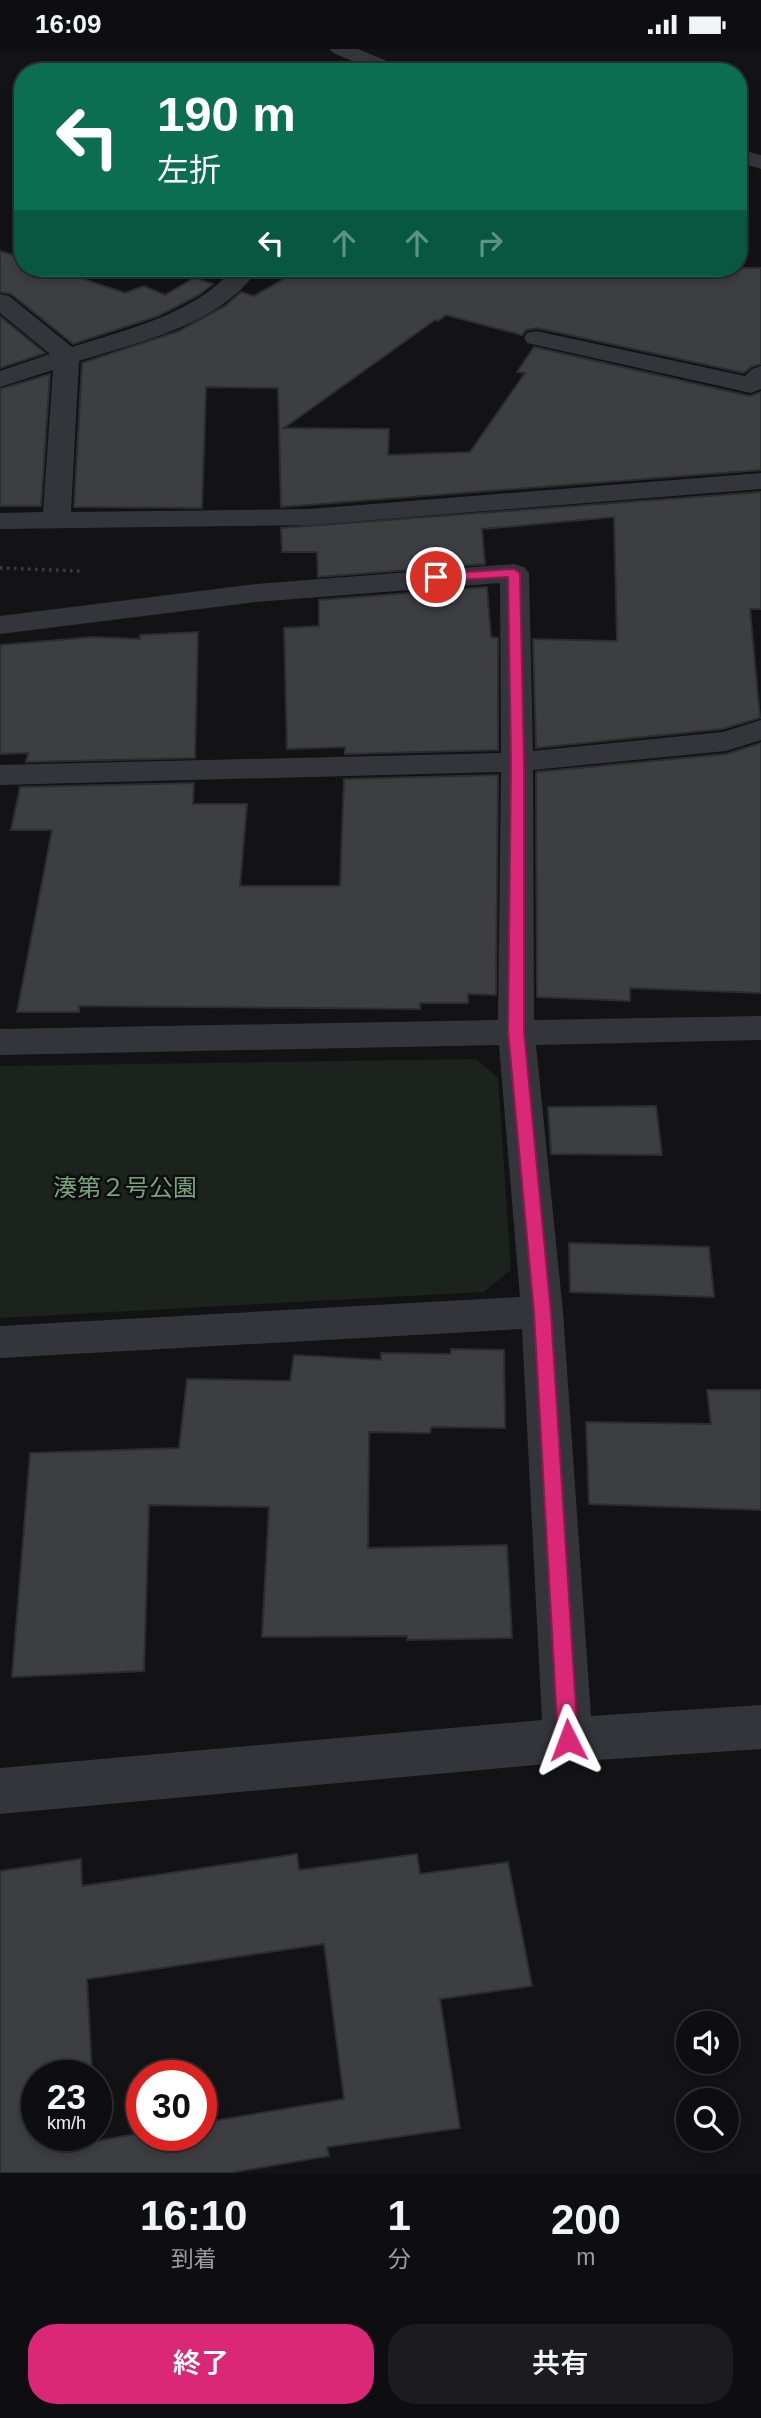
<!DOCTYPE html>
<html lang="ja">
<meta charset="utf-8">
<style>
body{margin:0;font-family:Helvetica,"Noto Sans JP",sans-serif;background:#1c1c1e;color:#f1f3f6;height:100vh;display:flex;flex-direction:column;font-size:26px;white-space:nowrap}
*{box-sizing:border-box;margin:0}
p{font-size:23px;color:#9b9c9f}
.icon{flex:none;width:38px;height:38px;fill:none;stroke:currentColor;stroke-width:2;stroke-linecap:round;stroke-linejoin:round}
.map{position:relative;height:2124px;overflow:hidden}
.details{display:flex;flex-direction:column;background:#0e0e10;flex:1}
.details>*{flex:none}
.guide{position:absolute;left:14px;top:14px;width:733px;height:214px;border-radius:28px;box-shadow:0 4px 10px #0003,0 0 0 2px #2e2e30;background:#0b6e4f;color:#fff;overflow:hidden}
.fabs{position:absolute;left:676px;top:1962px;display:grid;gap:14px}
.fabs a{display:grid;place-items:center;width:63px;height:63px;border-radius:50%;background:#0e0e10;box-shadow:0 4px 10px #0003,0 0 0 2px #2e2e30;font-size:35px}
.speed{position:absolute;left:21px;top:2011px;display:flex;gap:14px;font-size:35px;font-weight:700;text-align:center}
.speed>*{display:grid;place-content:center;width:91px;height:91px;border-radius:50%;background:#0e0e10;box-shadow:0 4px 10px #0003,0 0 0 2px #2e2e30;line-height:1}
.speed small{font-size:18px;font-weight:400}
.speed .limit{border:10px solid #d22;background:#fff;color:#111}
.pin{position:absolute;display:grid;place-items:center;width:60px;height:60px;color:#fff;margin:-30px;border:4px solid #fff;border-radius:50%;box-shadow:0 2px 7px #0007}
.me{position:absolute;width:77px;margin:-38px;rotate:357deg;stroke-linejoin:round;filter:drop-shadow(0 0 5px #0008)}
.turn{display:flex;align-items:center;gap:24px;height:147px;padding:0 28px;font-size:32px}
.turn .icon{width:91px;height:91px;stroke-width:2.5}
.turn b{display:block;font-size:49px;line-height:60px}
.lanes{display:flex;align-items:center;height:66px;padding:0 28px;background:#0003;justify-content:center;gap:35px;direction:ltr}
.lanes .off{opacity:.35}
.eta{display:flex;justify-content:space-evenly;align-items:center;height:119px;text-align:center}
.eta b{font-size:42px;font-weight:600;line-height:49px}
.primary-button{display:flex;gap:14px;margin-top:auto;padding:14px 28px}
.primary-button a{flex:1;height:80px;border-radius:28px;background:#db2777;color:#fff;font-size:28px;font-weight:600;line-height:80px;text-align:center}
.primary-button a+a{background:#1c1c1e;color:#f1f3f6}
.status{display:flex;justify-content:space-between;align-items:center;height:49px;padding:0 35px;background:#0e0e10;direction:ltr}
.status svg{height:19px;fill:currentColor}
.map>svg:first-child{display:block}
.green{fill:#1b231c}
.building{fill:#3d3e42;stroke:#2d2d31;stroke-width:2;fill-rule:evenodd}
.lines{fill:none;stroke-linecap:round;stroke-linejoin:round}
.path{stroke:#3a3c41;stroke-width:3.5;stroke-dasharray:2.5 4.5;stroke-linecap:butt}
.street{fill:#34353a;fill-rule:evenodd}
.route{fill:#db2777;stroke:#8e194d;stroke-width:2}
.labels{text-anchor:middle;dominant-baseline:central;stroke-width:5;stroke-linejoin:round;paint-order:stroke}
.park-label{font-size:24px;fill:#79a37b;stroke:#0e0e10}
</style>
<div class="status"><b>16:09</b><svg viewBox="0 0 49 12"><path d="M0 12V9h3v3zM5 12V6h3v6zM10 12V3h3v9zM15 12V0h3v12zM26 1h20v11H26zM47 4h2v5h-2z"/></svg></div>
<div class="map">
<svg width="761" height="2124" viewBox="0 0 761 2124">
<rect width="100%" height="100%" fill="#131315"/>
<!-- green -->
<polygon class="green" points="476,1010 498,1029 511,1221 484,1243 0,1269 0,1017"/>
<!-- building -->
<g class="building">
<polygon points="0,202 23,209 23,219 51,219 125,244 144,237 165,246 194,229 213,235 199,246 158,267 73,295 11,245 0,243"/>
<polygon points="334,219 366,226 376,219 761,219 761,315 751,318 744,324 537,279 526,281 522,286 446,266 438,272 435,271 284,379 389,380 388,406 470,403 525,324 517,323 534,298 750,347 761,343 761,421 281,458 278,339 206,338 202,459 74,458 82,314 179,282 225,257 241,243 254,247 298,222 305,224 309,221 325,225"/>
<polygon points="0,267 45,304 0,319"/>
<polygon points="50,325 41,457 0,457 0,340"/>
<polygon points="761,443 761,560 750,560 760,669 722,680 536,699 533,590 617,592 614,468 482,480 485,515 318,528 317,503 282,503 281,479"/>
<polygon points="487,538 491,588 498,589 498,701 345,705 345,698 287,700 284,579 319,577 319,551"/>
<polygon points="198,583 195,709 26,713 28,704 0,705 0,596 93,588 140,590 140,586"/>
<polygon points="761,694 761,944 630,939 630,952 537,948 536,723 726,705"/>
<polygon points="498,726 496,946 468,945 468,954 420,954 420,960 79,957 79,963 17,963 52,781 11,781 20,738 194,734 193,755 247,755 240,837 340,837 344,730"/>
<polygon points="656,1057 662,1106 551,1105 548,1058"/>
<polygon points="569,1194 709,1198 714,1248 570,1243"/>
<polygon points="451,1300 504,1301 505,1379 431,1378 430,1384 369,1383 368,1499 507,1496 512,1589 407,1591 407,1587 262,1588 269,1458 149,1456 144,1622 12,1628 30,1404 179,1399 187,1330 290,1332 294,1306 381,1311 381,1304 451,1305"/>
<polygon points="707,1341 761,1341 761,1461 589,1455 586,1373 711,1375"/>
<path d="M297,1805L299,1821L417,1805L420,1825L508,1813L532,1937L440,1950L460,2079L327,2098L329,2107L229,2124H0V1822L81,1810L82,1837ZM324,1895L344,2050L201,2074V2086L142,2084L96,2092L95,2086H37V2026H92L87,1930Z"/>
</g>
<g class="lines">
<!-- path -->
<polyline class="path" points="0,519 80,522"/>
<!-- street -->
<g class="street">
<polygon points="330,0 358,0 404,19 407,23 379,23 333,4"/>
<polygon points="738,100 761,106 761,120 738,113"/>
<path d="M234,219H259C220,276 142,292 79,312L71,463L310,460L761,424V440L310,476L0,480V464L43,463L53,321L0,338V322L50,305L0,264V245L9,247L72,298C128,280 195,265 234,219Z"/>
<polygon points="536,282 745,327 752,320 761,317 761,340 751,344 527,294 524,289 527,284"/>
<polygon points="514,515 524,518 529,524 533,702 723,683 761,671 761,691 726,702 533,721 534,971 761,967 761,991 536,996 563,1263 591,1667 761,1656 761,1700 568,1713 0,1765 0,1719 542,1671 522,1280 0,1309 0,1277 520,1248 499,996 0,1006 0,980 498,971 501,723 0,736 0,716 501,704 500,534 256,553 0,585 0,567 256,535"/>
</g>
</g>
<!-- route -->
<polygon class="route" points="514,520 520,524 524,713 524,982 551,1264 578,1691 575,1698 568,1701 561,1698 558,1691 534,1264 508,982 511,713 508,528 436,532 430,528 436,525"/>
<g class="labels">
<!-- park labels -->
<g class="park-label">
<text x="125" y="1138">湊第２号公園</text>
</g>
</g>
</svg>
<div class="fabs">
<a><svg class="icon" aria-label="sound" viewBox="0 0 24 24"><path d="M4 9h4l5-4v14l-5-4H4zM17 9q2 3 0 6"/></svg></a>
<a><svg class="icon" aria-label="search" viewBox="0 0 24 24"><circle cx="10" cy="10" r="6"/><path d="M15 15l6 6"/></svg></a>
</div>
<div class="speed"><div>23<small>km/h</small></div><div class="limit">30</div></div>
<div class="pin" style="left:436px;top:528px;background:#d93025"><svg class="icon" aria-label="arrive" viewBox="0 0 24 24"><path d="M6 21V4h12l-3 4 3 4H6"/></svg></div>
<svg class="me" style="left:568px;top:1691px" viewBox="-20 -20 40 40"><path d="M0-17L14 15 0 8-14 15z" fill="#db2777" stroke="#fff" stroke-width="4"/></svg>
<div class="guide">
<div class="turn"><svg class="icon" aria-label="left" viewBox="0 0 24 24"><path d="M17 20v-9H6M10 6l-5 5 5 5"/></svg><div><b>190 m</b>左折</div></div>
<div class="lanes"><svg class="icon" aria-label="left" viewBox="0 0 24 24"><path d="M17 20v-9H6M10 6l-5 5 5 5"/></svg><svg class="icon off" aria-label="ahead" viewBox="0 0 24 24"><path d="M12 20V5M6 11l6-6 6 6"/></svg><svg class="icon off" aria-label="ahead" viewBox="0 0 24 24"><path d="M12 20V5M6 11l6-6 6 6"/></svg><svg class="icon off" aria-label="right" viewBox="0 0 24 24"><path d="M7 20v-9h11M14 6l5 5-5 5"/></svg></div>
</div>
</div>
<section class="details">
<div class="eta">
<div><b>16:10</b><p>到着</p></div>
<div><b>1</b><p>分</p></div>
<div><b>200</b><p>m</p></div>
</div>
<div class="primary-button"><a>終了</a><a>共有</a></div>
</section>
